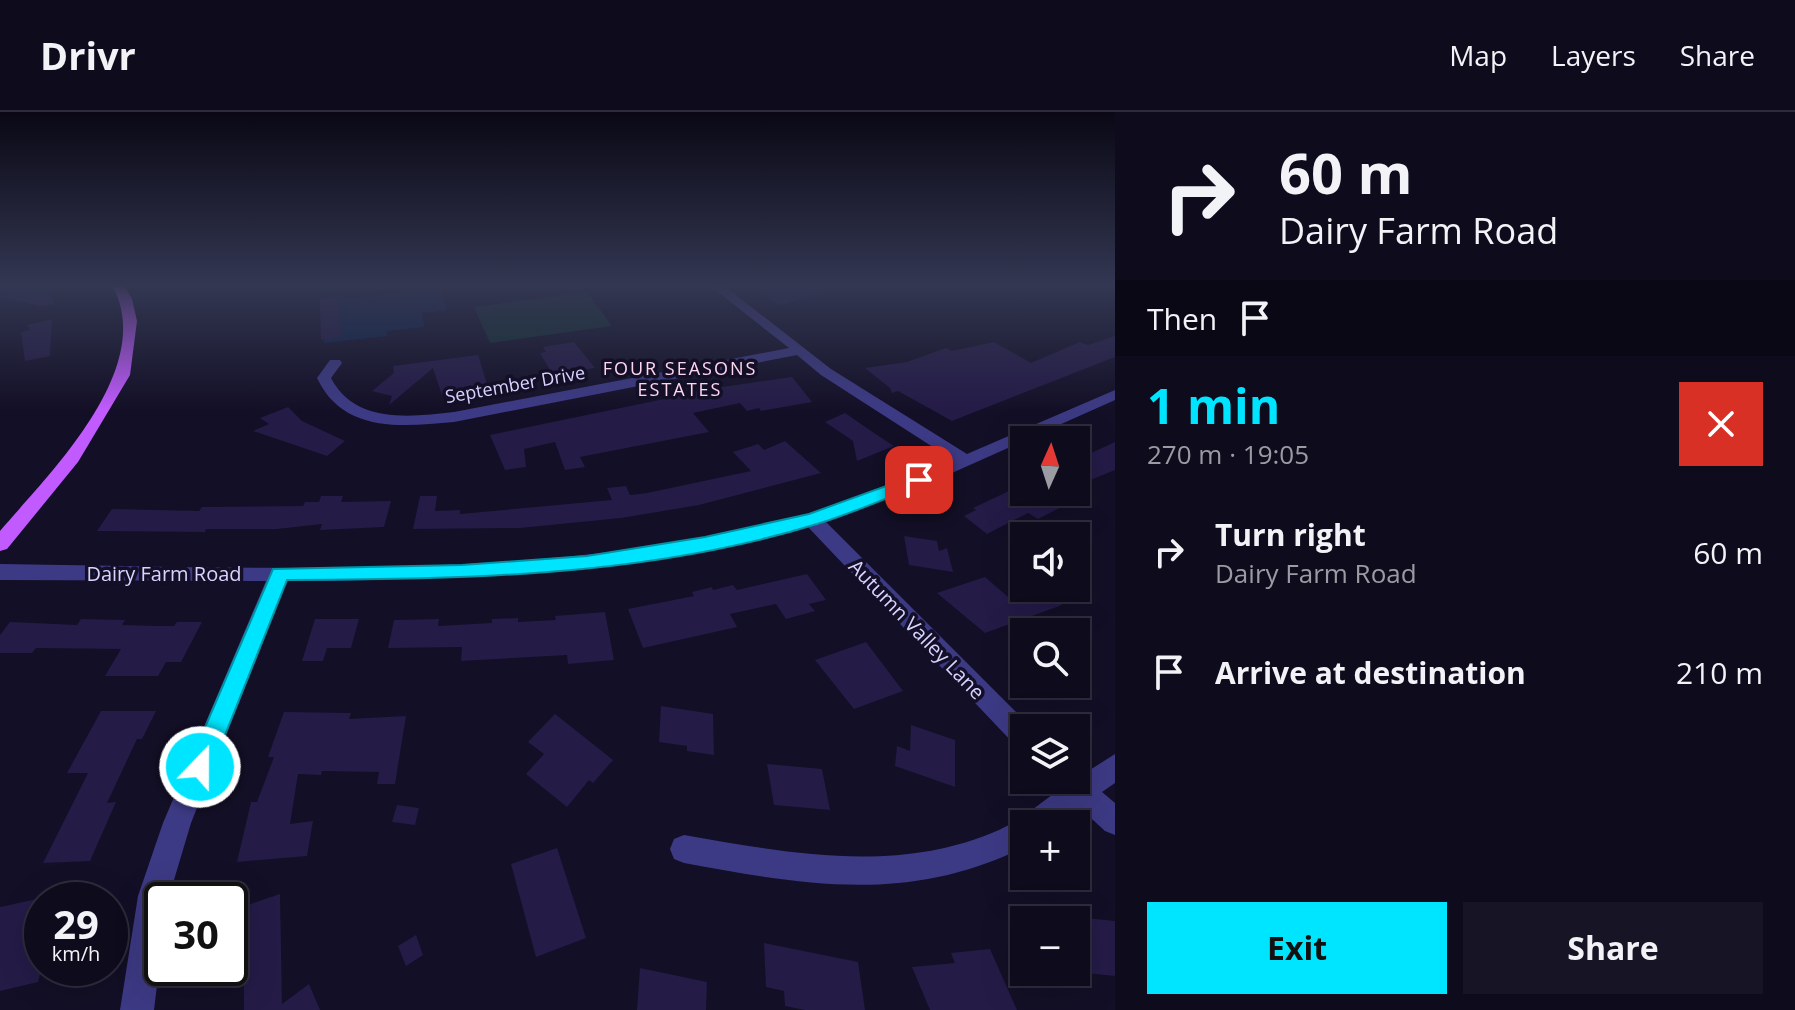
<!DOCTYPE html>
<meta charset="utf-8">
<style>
body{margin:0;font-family:"Open Sans",sans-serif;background:#171425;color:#f1f3f6;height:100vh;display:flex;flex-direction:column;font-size:30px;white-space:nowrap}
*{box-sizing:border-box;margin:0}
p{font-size:26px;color:#9b9ba3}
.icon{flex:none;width:44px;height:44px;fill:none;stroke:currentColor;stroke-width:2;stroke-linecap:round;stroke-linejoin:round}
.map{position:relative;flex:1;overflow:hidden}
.sheet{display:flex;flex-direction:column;background:#0e0b1c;width:680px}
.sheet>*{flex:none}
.top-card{background:#0e0b1c;color:#f1f3f6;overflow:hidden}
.needle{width:52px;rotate:3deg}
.fabs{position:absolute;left:1010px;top:314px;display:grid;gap:16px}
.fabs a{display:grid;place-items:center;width:80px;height:80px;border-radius:0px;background:#0e0b1c;box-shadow:0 8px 32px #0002,0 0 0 2px #2e2b3b;font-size:40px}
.speed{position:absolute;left:24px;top:770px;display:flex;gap:16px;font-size:40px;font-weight:700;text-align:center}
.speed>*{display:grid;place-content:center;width:104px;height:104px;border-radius:50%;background:#0e0b1c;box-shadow:0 8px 32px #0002,0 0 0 2px #2e2b3b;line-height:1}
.speed small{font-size:20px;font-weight:400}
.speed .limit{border:4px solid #111;border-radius:12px;background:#fff;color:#111}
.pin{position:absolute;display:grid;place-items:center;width:68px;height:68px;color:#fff;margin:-34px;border-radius:16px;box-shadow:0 4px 12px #0006}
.me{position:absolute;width:88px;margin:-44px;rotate:22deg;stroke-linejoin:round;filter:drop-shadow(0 0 6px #0008)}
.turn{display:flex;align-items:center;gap:28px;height:168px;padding:0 32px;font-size:36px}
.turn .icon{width:104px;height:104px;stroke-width:2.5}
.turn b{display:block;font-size:56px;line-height:68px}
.then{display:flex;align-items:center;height:76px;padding:0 32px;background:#0003;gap:16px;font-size:30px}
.round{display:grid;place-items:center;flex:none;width:84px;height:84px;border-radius:0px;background:#171425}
.headline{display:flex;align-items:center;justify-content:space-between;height:136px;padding:0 32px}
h1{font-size:48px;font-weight:700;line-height:60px;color:#00e5ff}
.action{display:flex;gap:16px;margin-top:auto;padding:16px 32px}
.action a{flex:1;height:92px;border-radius:0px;background:#00e5ff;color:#111;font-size:32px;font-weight:700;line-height:92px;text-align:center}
.action a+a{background:#171425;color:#f1f3f6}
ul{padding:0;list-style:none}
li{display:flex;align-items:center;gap:24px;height:120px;padding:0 32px}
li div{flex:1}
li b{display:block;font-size:30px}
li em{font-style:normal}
header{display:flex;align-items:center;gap:48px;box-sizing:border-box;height:112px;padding:0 40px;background:#0e0b1c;border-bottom:2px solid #2e2b3b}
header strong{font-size:38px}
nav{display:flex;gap:44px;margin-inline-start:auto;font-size:28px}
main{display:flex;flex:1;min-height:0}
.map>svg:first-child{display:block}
.green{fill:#12302f}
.water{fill:#0c2248}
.building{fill:#241b47}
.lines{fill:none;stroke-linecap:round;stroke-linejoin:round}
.minor{fill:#3d3a85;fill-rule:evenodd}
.major{fill:#c25bff;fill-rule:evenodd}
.route{fill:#00e5ff;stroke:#0095a6;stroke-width:2}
.labels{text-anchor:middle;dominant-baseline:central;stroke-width:7;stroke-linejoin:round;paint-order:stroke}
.far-neighbourhood-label{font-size:18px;letter-spacing:2px;fill:#ffd6f0;stroke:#130f26}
.far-street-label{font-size:18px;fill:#d9d4ff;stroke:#130f26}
.street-label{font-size:20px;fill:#d9d4ff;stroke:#130f26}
</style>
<header>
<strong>Drivr</strong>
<nav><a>Map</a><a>Layers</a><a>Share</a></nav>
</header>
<main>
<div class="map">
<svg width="1115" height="898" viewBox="0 0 1115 898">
<rect width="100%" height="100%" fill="#130f26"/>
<!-- green -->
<polygon class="green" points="587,180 612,214 490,231 474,195"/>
<!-- water -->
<polygon class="water" points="440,176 447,198 422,201 424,215 386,219 387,224 324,231 323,186 341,184 353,187"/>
<!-- building -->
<g class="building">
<polygon points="27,173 48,173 54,192 40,194 1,185"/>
<polygon points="747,173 830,173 831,179 780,193"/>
<polygon points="338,185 341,225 321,228 320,187"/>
<polygon points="52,207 50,244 25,249 21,220 30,218 27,213"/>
<polygon points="1115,224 1115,245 952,309 898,279 892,281 890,276 865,256 907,250 946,236 952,239 994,230 1031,251 1080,230 1088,233"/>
<polygon points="574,230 595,256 553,263 540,241 546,240 543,235"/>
<polygon points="478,243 488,275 442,283 433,256 389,293 392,284 372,279 394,261 393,254"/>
<polygon points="792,265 812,290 761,299 759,296 747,299 740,291 693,301 709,320 580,345 585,355 565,358 555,330 524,337 526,355 505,358 490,323 722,275"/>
<polygon points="288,295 302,309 345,329 327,344 253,319 269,312 260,306"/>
<polygon points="845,301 880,325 894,334 857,349 853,329 825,310"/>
<polygon points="785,329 821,361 699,393 621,406 520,416 413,417 420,384 437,384 435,399 460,398 460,402 612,388 607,376 626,374 630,383 647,381 751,359 733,340 758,332 764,338"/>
<polygon points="1115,330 1115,358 1076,374 1076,348"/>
<polygon points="1024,372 1024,380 1048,380 1067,392 1038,407 1028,401 987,422 964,404 976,398 973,396"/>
<polygon points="321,384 343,384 341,390 391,389 384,415 320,418 322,412 277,417 206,417 205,420 97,419 112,397 199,399 202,395 303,394 305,390 319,390"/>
<polygon points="904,424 937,429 939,439 947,436 953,460 909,453"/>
<polygon points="807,462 826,488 809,492 815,499 786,507 776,492 730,502 737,515 643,536 628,497 694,484 692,480 712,475 713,478 733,473 737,478"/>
<polygon points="985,465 1014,490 1047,479 1062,493 985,521 937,481"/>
<polygon points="605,500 614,548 568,552 567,543 461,549 462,535 388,536 394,508 439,507 438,514 492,511 492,507 518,506 518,510 556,508 555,504"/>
<polygon points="81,507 125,508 122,513 158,514 174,514 177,510 202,510 181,550 166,550 158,564 105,564 121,537 36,536 32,541 0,541 0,523 10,510 77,513"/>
<polygon points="315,507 359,507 351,536 327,536 323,549 302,549"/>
<polygon points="866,530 903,579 854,597 815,548"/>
<polygon points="661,594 713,602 714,643 687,639 687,634 659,630"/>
<polygon points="101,599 156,599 142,627 137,627 107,691 116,690 90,749 43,751 88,661 67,661"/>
<polygon points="284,600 351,601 349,607 406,604 395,672 377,672 379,660 322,659 321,663 298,662 290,712 313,709 307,744 237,750 251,690 257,690 274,645 268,645"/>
<polygon points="555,602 613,648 593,671 589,668 567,695 526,662 544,642 528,630"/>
<polygon points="911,613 955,628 955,675 895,654 897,634 910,639"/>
<polygon points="767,652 822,657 830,698 774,693"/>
<polygon points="397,693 419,696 415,713 392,710"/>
<polygon points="557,736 586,826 536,845 511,752"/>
<polygon points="280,782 282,892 309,872 320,898 244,898 244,865 229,870 230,799"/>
<polygon points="42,786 42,855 38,870 0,879 0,795"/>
<polygon points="1076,805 1115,809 1115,864 1076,860"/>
<polygon points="416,823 423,843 406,854 398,834"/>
<polygon points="764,831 858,850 865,898 805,898 785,894 784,879 766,875"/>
<polygon points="990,837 1017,898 930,898 912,855 955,851 951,841"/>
<polygon points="640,856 707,870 706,898 637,898"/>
</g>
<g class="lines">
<!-- minor -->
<g class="minor">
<path d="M709,173H723L831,257L967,342L1115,278V288L934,369L826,410L1032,616H1024V637L1015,633L808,415C638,461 463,468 287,469L191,711L168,788H162V832L154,898H120L138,784L163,711L266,469L0,468V452C245,455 514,469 753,416C822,401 888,375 953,348L821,263L797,243L454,310C401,315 343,321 317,266L330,248H340L342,251L331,266C355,312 410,305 454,300L789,236Z"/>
<path d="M1115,642V671L1102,680L1115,691V723L1105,719L1080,696L1058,712H1024L1022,736C908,792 803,773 684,751L674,747L670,737L674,727L684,723C788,741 897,763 999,718C1021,708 1039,692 1059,678L1055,668H1076V658L1082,663Z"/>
</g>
<!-- major -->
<path class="major" d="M112,173H124L132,187L137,209L130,263L78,350L7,437L0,439V419C50,361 158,255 112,173Z"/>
</g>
<!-- sky -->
<linearGradient id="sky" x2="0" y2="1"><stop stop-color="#0a0815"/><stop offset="0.58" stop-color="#333752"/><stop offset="1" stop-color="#333752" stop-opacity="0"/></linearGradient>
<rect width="1115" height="299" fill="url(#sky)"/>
<!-- route -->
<path class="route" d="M919,362L927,368L925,371C889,385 853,401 817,412C645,465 464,467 287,468L209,663L200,667L192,663L188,655L273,457L462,453L587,444L705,425L809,402Z"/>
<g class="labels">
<!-- far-neighbourhood labels -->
<g class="far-neighbourhood-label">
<text x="680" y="256">FOUR SEASONS<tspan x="680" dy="21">ESTATES</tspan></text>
</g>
<!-- far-street labels -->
<g class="far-street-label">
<text transform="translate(515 272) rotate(-10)">September Drive</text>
</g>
<!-- street labels -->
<g class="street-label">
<text x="164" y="461">Dairy Farm Road</text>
<text transform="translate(917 517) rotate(46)">Autumn Valley Lane</text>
</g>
</g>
</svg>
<div class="fabs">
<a><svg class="needle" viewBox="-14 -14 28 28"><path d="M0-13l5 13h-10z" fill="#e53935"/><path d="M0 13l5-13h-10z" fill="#9b9ba3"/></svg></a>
<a><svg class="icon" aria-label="sound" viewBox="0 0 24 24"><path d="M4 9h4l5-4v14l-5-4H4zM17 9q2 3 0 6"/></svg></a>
<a><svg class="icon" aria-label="search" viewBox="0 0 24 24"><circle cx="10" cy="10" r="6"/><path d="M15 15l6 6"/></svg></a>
<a><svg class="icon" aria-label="layers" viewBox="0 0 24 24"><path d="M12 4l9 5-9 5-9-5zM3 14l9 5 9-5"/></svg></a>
<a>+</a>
<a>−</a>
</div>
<div class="speed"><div>29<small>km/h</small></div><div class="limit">30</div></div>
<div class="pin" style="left:919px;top:368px;background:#d93025"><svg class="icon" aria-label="arrive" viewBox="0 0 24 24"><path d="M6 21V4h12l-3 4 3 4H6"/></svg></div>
<svg class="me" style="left:200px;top:655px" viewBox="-20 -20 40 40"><circle r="17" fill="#00e5ff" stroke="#fff" stroke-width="3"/><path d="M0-11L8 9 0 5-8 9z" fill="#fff"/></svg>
</div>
<section class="sheet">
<div class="top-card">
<div class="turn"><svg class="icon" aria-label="right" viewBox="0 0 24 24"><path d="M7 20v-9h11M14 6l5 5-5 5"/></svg><div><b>60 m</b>Dairy Farm Road</div></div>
<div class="then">Then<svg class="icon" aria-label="arrive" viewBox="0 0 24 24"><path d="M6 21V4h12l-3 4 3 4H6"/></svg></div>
</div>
<div class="headline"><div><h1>1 min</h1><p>270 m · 19:05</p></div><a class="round" style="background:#d93025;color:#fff"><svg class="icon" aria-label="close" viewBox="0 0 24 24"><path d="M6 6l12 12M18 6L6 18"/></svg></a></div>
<ul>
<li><svg class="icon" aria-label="right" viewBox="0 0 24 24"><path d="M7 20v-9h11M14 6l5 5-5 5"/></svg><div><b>Turn right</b><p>Dairy Farm Road</p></div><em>60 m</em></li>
<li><svg class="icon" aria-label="arrive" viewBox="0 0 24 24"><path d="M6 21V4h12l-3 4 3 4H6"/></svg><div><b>Arrive at destination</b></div><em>210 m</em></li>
</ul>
<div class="action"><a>Exit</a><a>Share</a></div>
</section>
</main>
